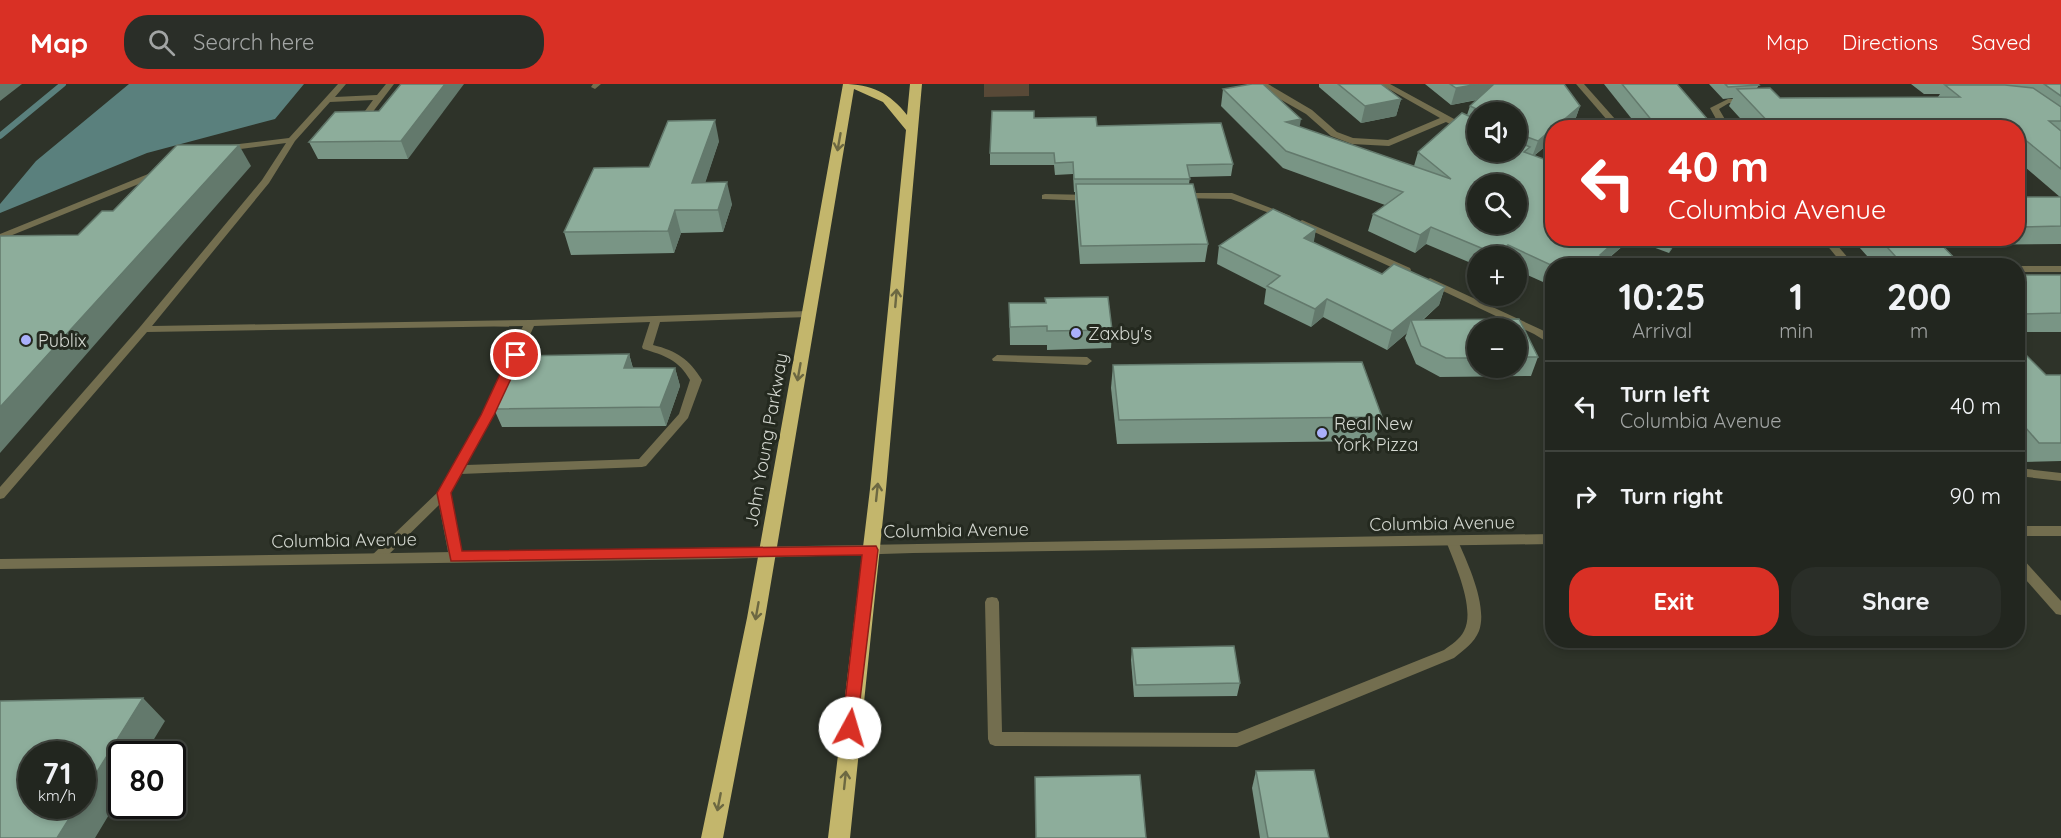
<!DOCTYPE html>
<meta charset="utf-8">
<style>
body{margin:0;font-family:Quicksand,sans-serif;background:#2a2e28;color:#f1f3f6;height:100vh;display:flex;flex-direction:column;font-size:22px;white-space:nowrap}
*{box-sizing:border-box;margin:0}
p{font-size:20px;color:#a2a5a4}
.icon{flex:none;width:33px;height:33px;fill:none;stroke:currentColor;stroke-width:2;stroke-linecap:round;stroke-linejoin:round}
.map{position:relative;flex:1;overflow:hidden}
.side{position:absolute;left:1545px;top:174px;width:480px;height:390px;display:flex;flex-direction:column;background:#22261f;border-radius:24px;box-shadow:0 3px 9px #0003,0 0 0 2px #3f433d}
.side>*{flex:none}
.top-card{position:absolute;left:1545px;top:36px;width:480px;height:126px;border-radius:24px;box-shadow:0 3px 9px #0003,0 0 0 2px #3f433d;background:#d93025;color:#fff;overflow:hidden}
.buttons{position:absolute;left:1467px;top:18px;display:grid;gap:12px}
.buttons a{display:grid;place-items:center;width:60px;height:60px;border-radius:50%;background:#22261f;box-shadow:0 3px 9px #0003,0 0 0 2px #3f433d;font-size:30px}
.speed{position:absolute;left:18px;top:657px;display:flex;gap:12px;font-size:30px;font-weight:700;text-align:center}
.speed>*{display:grid;place-content:center;width:78px;height:78px;border-radius:50%;background:#22261f;box-shadow:0 3px 9px #0003,0 0 0 2px #3f433d;line-height:1}
.speed small{font-size:15px;font-weight:400}
.speed .limit{border:3px solid #111;border-radius:9px;background:#fff;color:#111}
.pin{position:absolute;display:grid;place-items:center;width:51px;height:51px;color:#fff;margin:-26px;border:3px solid #fff;border-radius:50%;box-shadow:0 2px 6px #0007}
.me{position:absolute;width:66px;margin:-33px;rotate:6deg;stroke-linejoin:round;filter:drop-shadow(0 0 4px #0008)}
.turn{display:flex;align-items:center;gap:21px;height:126px;padding:0 24px;font-size:27px}
.turn .icon{width:78px;height:78px;stroke-width:2.5}
.turn b{display:block;font-size:42px;line-height:51px}
.eta{display:flex;justify-content:space-evenly;align-items:center;height:102px;text-align:center}
.eta b{font-size:36px;font-weight:700;line-height:42px}
.button{display:flex;gap:12px;margin-top:auto;padding:12px 24px}
.button a{flex:1;height:69px;border-radius:24px;background:#d93025;color:#fff;font-size:24px;font-weight:700;line-height:69px;text-align:center}
.button a+a{background:#2a2e28;color:#f1f3f6}
ul{padding:0;list-style:none}
li{display:flex;align-items:center;gap:18px;height:90px;padding:0 24px;border-top:2px solid #3f433d}
li div{flex:1}
li b{display:block;font-size:22px}
li em{font-style:normal}
header{display:flex;align-items:center;gap:36px;box-sizing:border-box;height:84px;padding:0 30px;background:#d93025;color:#fff}
header strong{font-size:28px}
nav{display:flex;gap:33px;margin-inline-start:auto;font-size:21px}
.search{width:420px;height:54px;background:#2a2e28;display:flex;align-items:center;gap:15px;box-sizing:border-box;padding:0 21px;border-radius:24px;color:#a2a5a4;font-size:22px}
.map>svg:first-child{display:block}
.green{fill:#584937}
.water{fill:#5a807d}
.lines{fill:none;stroke-linecap:round;stroke-linejoin:round}
.stream{stroke:#5a807d;stroke-width:6}
.service{fill:#736e4f;fill-rule:evenodd}
.minor{fill:#736e4f;fill-rule:evenodd}
.tertiary{fill:#736e4f;fill-rule:evenodd}
.trunk{fill:#c3b66c;fill-rule:evenodd}
.wall{fill:#799585;fill-rule:evenodd}
.shaded-wall{fill:#63796c}
.building{fill:#8dad9b;stroke:#63796c;stroke-width:1.5;fill-rule:evenodd}
.oneway{stroke:#6c6842}
.route{fill:#d93025;stroke:#8d1f18;stroke-width:1.5}
.poi-dot{fill:#aab0fb;stroke:#24291f;stroke-width:2}
.labels{text-anchor:middle;dominant-baseline:central;stroke-width:6;stroke-linejoin:round;paint-order:stroke}
.poi-label{font-size:18px;fill:#d5d9d2;stroke:#24291f;text-anchor:start}
.street-label{font-size:18px;fill:#d5d9d2;stroke:#24291f}
</style>
<header>
<strong>Map</strong>
<div class="search"><svg class="icon" aria-label="search" viewBox="0 0 24 24"><circle cx="10" cy="10" r="6"/><path d="M15 15l6 6"/></svg>Search here</div>
<nav><a>Map</a><a>Directions</a><a>Saved</a></nav>
</header>
<div class="map">
<svg width="2061" height="754" viewBox="0 0 2061 754">
<rect width="100%" height="100%" fill="#2e3329"/>
<!-- green -->
<polygon class="green" points="984,0 1029,0 1029,12 984,13"/>
<!-- water -->
<polygon class="water" points="129,0 304,0 275,35 147,69 0,129 0,120 36,77"/>
<g class="lines">
<!-- stream -->
<polyline class="stream" points="0,52 63,0"/>
<!-- service -->
<g class="service">
<path d="M338,0H346L335,13L377,11L386,0H394L372,29L365,27L373,16L330,18L295,57L269,99L152,242L530,236L809,227L814,230L809,233L660,238L653,261C677,267 689,275 702,296L688,334L646,382L642,383L461,390L450,409L463,473L461,477H451L449,473L439,421L381,478H371L369,474L440,406L482,331L523,242L147,248L4,414L0,415V403L140,243L262,96L286,59L225,67L222,66V62L289,54ZM650,238L642,263L643,265C664,271 679,276 690,296L679,330L639,375L466,381L494,331L534,242Z"/>
<polygon points="593,0 601,0 595,5 591,3"/>
<polygon points="1253,0 1268,0 1312,26 1337,48 1353,54 1388,56 1440,34 1380,0 1390,0 1478,48 1478,54 1446,38 1389,62 1352,60 1331,52 1306,30"/>
<polygon points="1576,0 1584,0 1623,44 1614,44"/>
<polygon points="1728,15 1746,15 1750,17 1746,19 1729,19 1719,25 1730,44 1721,44 1710,24"/>
<polygon points="158,86 161,87 161,91 0,156 0,150"/>
<polygon points="1181,109 1232,109 1291,132 1289,134 1283,134 1231,115 1178,114 1176,112"/>
<polygon points="1045,110 1091,111 1096,114 1091,117 1042,115 1042,111"/>
<polygon points="1302,136 1410,184 1411,186 1410,188 1402,188 1299,141 1297,139"/>
<polygon points="1821,154 1831,154 1855,182 1844,182"/>
<rect x="2018" y="182" width="43" height="6"/>
<polygon points="1430,194 1542,246 1552,253 1552,261 1534,250 1426,199 1425,197"/>
<polygon points="997,271 1087,273 1092,277 1087,281 993,277 992,275"/>
<polygon points="2018,384 2061,389 2061,397 2018,392"/>
<path d="M1452,452L1457,454L1458,457C1468,480 1488,522 1479,547C1474,559 1464,566 1454,574L1237,663L995,662L990,660L988,655L985,518L987,514L992,513L997,514L999,518L1002,648L1237,649L1444,566C1451,561 1460,555 1464,547C1476,525 1454,478 1446,457L1447,454Z"/>
</g>
<!-- minor -->
<polygon class="minor" points="2018,474 2023,475 2061,517 2061,531 2056,530 2018,487"/>
<!-- tertiary -->
<g class="tertiary">
<rect x="2018" y="442" width="43" height="10"/>
<path d="M1552,450V460L913,469L720,475L0,485V475C517,468 1035,457 1552,450Z"/>
</g>
<!-- trunk -->
<path class="trunk" d="M843,0C871,0 890,9 907,31L910,0H922L886,405L850,754H828L870,405L906,46L883,18L854,5L765,534L723,754H701L747,534Z"/>
</g>
<!-- wall -->
<g class="wall">
<polygon points="401,0 408,75 318,75 309,58 379,27"/>
<polygon points="1319,0 1381,0 1401,15 1396,32 1361,39 1319,3"/>
<path d="M1425,0H1564L1580,22L1574,39L1535,71L1552,154H1679L1669,169L1631,155L1609,174L1552,182V202L1516,186V172H1478V182L1426,160L1415,169L1368,147L1373,130L1385,121L1283,84L1221,22L1223,5L1300,43L1414,82L1418,68L1467,31L1470,22L1477,16L1451,21ZM1478,28H1516V68H1478Z"/>
<polygon points="1604,0 1677,0 1715,44 1639,44"/>
<polygon points="1709,0 1758,0 1759,1 1757,4 1780,14 1938,13 1940,10 1924,10 1911,0 2061,0 2061,160 1942,161 1962,182 1876,182 1851,154 2018,154 2018,113 2060,113 2018,77 2018,44 1749,44 1729,22 1733,14 1723,15"/>
<polygon points="1034,34 1097,42 1233,80 1231,92 1190,93 1189,100 1208,160 1205,178 1080,180 1075,118 1075,108 1074,108 1073,90 1055,91 1054,81 990,81 990,69"/>
<polygon points="719,57 705,98 732,120 723,148 681,149 674,169 571,171 564,148 649,83"/>
<path d="M1273,125L1316,145L1313,159L1382,190L1394,180L1445,203L1439,221L1423,236L1519,235L1538,273L1531,292L1440,293L1416,280L1405,254L1407,249L1387,266L1323,233L1311,243L1264,220L1266,205L1217,180L1219,162ZM1478,244H1516V284H1478Z"/>
<rect x="2018" y="191" width="43" height="57"/>
<polygon points="1045,214 1112,246 1111,264 1047,266 1047,261 1010,261 1009,219 1045,219"/>
<polygon points="2018,263 2046,291 2061,291 2061,377 2023,378 2018,371"/>
<polygon points="629,270 633,284 675,284 680,302 666,342 502,343 494,325"/>
<polygon points="1113,281 1382,333 1375,357 1117,360 1111,304"/>
<polygon points="1132,564 1240,599 1237,612 1134,613 1131,576"/>
<polygon points="1256,687 1329,754 1260,754 1252,704"/>
</g>
<!-- shaded-wall -->
<g class="shaded-wall">
<polygon points="0,0 22,0 0,17"/>
<polygon points="445,0 464,0 408,75 401,57"/>
<polygon points="1478,0 1498,0 1494,12 1451,21 1456,4"/>
<polygon points="1401,15 1396,32 1361,39 1365,22"/>
<polygon points="1580,22 1574,39 1568,44 1554,44"/>
<polygon points="1301,35 1298,52 1286,38"/>
<polygon points="715,36 719,57 698,121 692,99"/>
<polygon points="1552,45 1552,57 1532,73 1538,57"/>
<polygon points="239,61 251,82 0,369 0,323"/>
<polygon points="727,98 732,120 723,148 718,126"/>
<polygon points="675,126 681,149 674,169 668,147"/>
<polygon points="1431,143 1426,160 1415,169 1420,151"/>
<polygon points="1316,145 1313,163 1304,154"/>
<polygon points="1619,154 1631,154 1600,182 1600,171"/>
<polygon points="1675,154 1679,154 1669,169"/>
<polygon points="1508,161 1504,172 1497,172"/>
<polygon points="1445,203 1439,221 1414,243 1411,236 1407,249 1387,266 1392,247"/>
<polygon points="1327,215 1323,233 1311,243 1315,225"/>
<polygon points="629,270 634,289 624,284"/>
<polygon points="675,284 680,302 666,342 660,323"/>
<polygon points="143,614 165,637 145,670 122,670 122,709 95,754 57,754 77,722 82,722 82,712"/>
</g>
<!-- building -->
<g class="building">
<polygon points="401,0 445,0 401,57 309,58 335,28 379,27"/>
<path d="M1252,0H1263L1301,35L1286,38L1451,95L1418,68L1462,29L1478,36V68H1516V57L1530,63L1524,68L1552,78V154H1619L1600,171L1626,182H1553L1508,161L1498,171L1431,143L1420,151L1373,130L1403,108L1286,67L1223,5ZM1478,100H1516V140H1478Z"/>
<polygon points="1338,0 1381,0 1401,15 1365,22"/>
<polygon points="1450,0 1478,0 1456,4"/>
<polygon points="1494,0 1564,0 1580,22 1554,44 1552,44 1552,45 1538,57 1516,49 1516,28 1483,28 1470,22"/>
<polygon points="1622,0 1677,0 1715,44 1658,44"/>
<polygon points="1725,0 1758,0 1759,1 1728,3"/>
<polygon points="2044,0 2061,0 2061,12"/>
<polygon points="1945,1 2005,1 2033,4 2061,23 2061,37 2049,37 2061,47 2061,85 2018,50 2018,44 2009,44 2002,38 1819,39 1823,44 1774,44 1737,5 1770,4 1780,14 1960,13"/>
<polygon points="992,27 1034,27 1034,34 1096,33 1097,42 1221,39 1233,80 1187,81 1190,95 1074,95 1073,78 1055,79 1054,69 990,69"/>
<polygon points="715,36 692,99 727,98 718,126 675,126 668,147 564,148 594,84 649,83 668,37"/>
<polygon points="177,61 239,61 0,323 0,152 78,151 102,127 113,127"/>
<polygon points="1076,100 1193,100 1208,160 1081,162"/>
<polygon points="2018,113 2061,113 2061,142 2018,143"/>
<polygon points="1273,125 1316,145 1304,154 1382,190 1394,180 1445,203 1392,247 1327,215 1315,225 1267,202 1280,192 1219,162"/>
<polygon points="1879,154 1935,154 1962,182 1904,182"/>
<polygon points="2018,191 2061,191 2061,229 2018,230"/>
<polygon points="1108,213 1112,246 1047,247 1047,242 1010,243 1009,219 1046,219 1045,214"/>
<polygon points="1519,235 1538,273 1516,273 1516,244 1478,244 1478,274 1446,274 1421,262 1411,236"/>
<polygon points="2018,263 2046,291 2061,291 2061,359 2039,359 2018,335"/>
<polygon points="629,270 624,284 675,284 660,323 494,325 518,272"/>
<polygon points="1362,278 1382,333 1119,336 1113,281"/>
<polygon points="1234,562 1240,599 1136,601 1132,564"/>
<polygon points="143,614 82,712 82,670 32,670 32,722 77,722 57,754 0,754 0,617"/>
<polygon points="1314,686 1329,754 1268,754 1256,687"/>
<polygon points="1140,691 1146,754 1036,754 1035,693"/>
</g>
<!-- one-way arrows -->
<defs><path id="oneway-shaft" d="M-6 0H5M1.5-3L5.5 0L1.5 3" fill="none" stroke-width="1.6" stroke-linecap="round" stroke-linejoin="round" transform="scale(1.5)"/></defs>
<g class="oneway">
<use href="#oneway-shaft" transform="translate(839 58) rotate(100)"/>
<use href="#oneway-shaft" transform="translate(896 214) rotate(-85)"/>
<use href="#oneway-shaft" transform="translate(799 288) rotate(100)"/>
<use href="#oneway-shaft" transform="translate(877 408) rotate(-84)"/>
<use href="#oneway-shaft" transform="translate(757 527) rotate(100)"/>
<use href="#oneway-shaft" transform="translate(845 696) rotate(-84)"/>
<use href="#oneway-shaft" transform="translate(719 718) rotate(101)"/>
</g>
<!-- route -->
<polygon class="route" points="516,267 522,271 494,331 451,409 462,467 876,462 878,466 856,649 850,651 844,649 842,644 862,471 451,477 437,409 481,331 509,271"/>
<!-- markers -->
<g class="poi-dot">
<circle cx="1076" cy="249" r="6"/>
<circle cx="26" cy="256" r="6"/>
<circle cx="1322" cy="349" r="6"/>
</g>
<g class="labels">
<!-- poi labels -->
<g class="poi-label">
<text x="1088" y="249">Zaxby's</text>
<text x="38" y="256">Publix</text>
<text x="1334" y="339">Real New<tspan x="1334" dy="21">York Pizza</tspan></text>
</g>
<!-- street labels -->
<g class="street-label">
<text transform="translate(766 356) rotate(-80)">John Young Parkway</text>
<text transform="translate(1442 439) rotate(-1)">Columbia Avenue</text>
<text transform="translate(956 446) rotate(-1)">Columbia Avenue</text>
<text transform="translate(344 456) rotate(-1)">Columbia Avenue</text>
</g>
</g>
</svg>
<div class="buttons">
<a><svg class="icon" aria-label="sound" viewBox="0 0 24 24"><path d="M4 9h4l5-4v14l-5-4H4zM17 9q2 3 0 6"/></svg></a>
<a><svg class="icon" aria-label="search" viewBox="0 0 24 24"><circle cx="10" cy="10" r="6"/><path d="M15 15l6 6"/></svg></a>
<a>+</a>
<a>−</a>
</div>
<div class="speed"><div>71<small>km/h</small></div><div class="limit">80</div></div>
<div class="pin" style="left:516px;top:271px;background:#d93025"><svg class="icon" aria-label="arrive" viewBox="0 0 24 24"><path d="M6 21V4h12l-3 4 3 4H6"/></svg></div>
<svg class="me" style="left:850px;top:644px" viewBox="-20 -20 40 40"><circle r="19" fill="#fff"/><path d="M0-13L10 11 0 6-10 11z" fill="#d93025"/></svg>
<div class="top-card">
<div class="turn"><svg class="icon" aria-label="left" viewBox="0 0 24 24"><path d="M17 20v-9H6M10 6l-5 5 5 5"/></svg><div><b>40 m</b>Columbia Avenue</div></div>
</div>
<section class="side">
<div class="eta">
<div><b>10:25</b><p>Arrival</p></div>
<div><b>1</b><p>min</p></div>
<div><b>200</b><p>m</p></div>
</div>
<ul>
<li><svg class="icon" aria-label="left" viewBox="0 0 24 24"><path d="M17 20v-9H6M10 6l-5 5 5 5"/></svg><div><b>Turn left</b><p>Columbia Avenue</p></div><em>40 m</em></li>
<li><svg class="icon" aria-label="right" viewBox="0 0 24 24"><path d="M7 20v-9h11M14 6l5 5-5 5"/></svg><div><b>Turn right</b></div><em>90 m</em></li>
</ul>
<div class="button"><a>Exit</a><a>Share</a></div>
</section>
</div>
